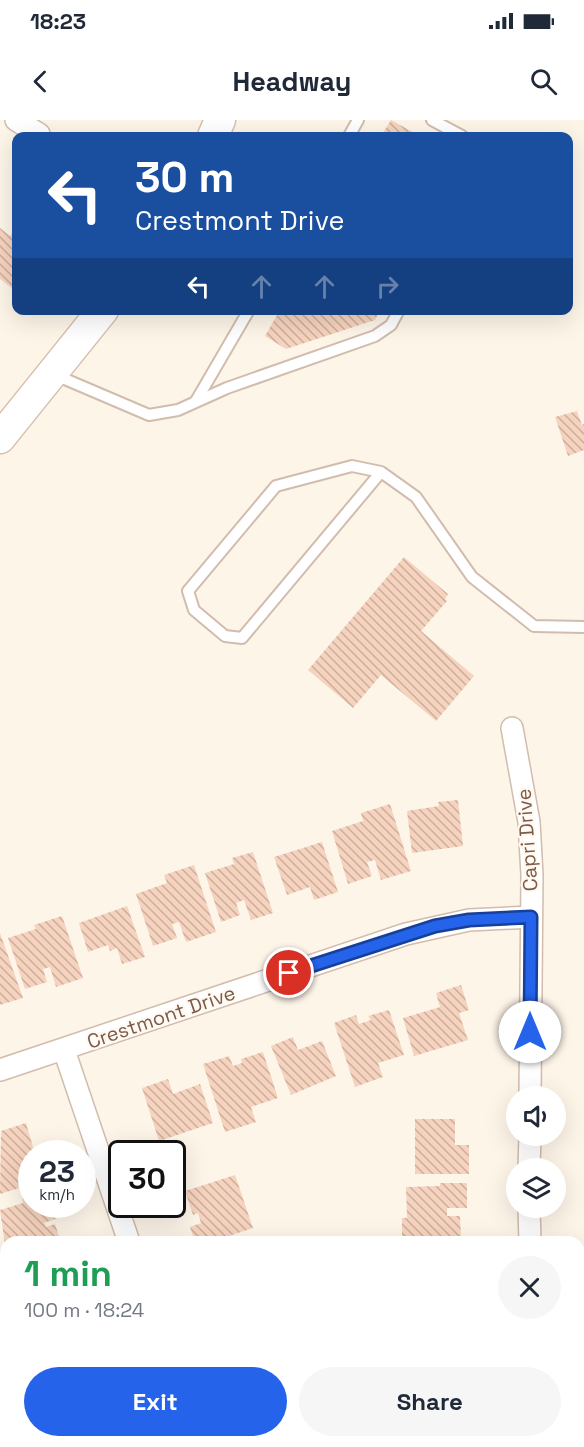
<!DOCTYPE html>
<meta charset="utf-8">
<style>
body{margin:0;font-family:"Space Grotesk",sans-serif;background:#f6f6f7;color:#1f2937;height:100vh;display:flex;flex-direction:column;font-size:22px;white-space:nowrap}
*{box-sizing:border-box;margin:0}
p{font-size:20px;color:#747a83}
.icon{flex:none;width:33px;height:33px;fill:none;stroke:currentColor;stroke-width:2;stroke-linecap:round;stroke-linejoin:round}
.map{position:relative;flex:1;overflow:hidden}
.sheet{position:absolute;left:0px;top:1116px;width:585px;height:212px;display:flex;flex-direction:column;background:#fff;border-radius:18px 18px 0 0;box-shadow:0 6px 24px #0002}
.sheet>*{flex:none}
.top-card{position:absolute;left:12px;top:12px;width:561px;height:183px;border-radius:12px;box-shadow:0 6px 24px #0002;background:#1a4fa0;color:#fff;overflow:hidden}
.tools{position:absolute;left:506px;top:966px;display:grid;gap:12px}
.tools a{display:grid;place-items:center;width:60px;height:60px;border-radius:50%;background:#fff;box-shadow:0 6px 24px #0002;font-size:30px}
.speed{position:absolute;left:18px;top:1020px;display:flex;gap:12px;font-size:30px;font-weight:700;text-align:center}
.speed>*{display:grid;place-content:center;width:78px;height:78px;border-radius:50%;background:#fff;box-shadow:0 6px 24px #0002;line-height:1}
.speed small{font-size:15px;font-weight:400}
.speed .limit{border:3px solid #111;border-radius:9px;background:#fff;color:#111}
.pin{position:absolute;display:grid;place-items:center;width:51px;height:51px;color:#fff;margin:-26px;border:3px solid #fff;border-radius:50%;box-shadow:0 2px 6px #0007}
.me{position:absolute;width:66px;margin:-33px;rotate:0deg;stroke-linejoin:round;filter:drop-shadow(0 0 4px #0008)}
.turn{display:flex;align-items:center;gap:21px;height:126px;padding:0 24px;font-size:27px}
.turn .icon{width:78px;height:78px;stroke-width:2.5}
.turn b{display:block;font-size:42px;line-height:51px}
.lanes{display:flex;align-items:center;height:57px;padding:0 24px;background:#0003;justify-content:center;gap:30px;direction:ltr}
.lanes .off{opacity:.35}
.round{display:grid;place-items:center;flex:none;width:63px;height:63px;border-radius:32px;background:#f6f6f7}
.overview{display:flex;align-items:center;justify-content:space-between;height:102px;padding:0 24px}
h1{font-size:36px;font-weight:600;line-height:45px;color:#1e9e55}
.cta{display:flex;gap:12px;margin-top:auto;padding:12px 24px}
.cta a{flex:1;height:69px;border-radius:36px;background:#2563eb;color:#fff;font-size:24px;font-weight:600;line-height:69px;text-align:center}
.cta a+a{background:#f6f6f7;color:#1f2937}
.status{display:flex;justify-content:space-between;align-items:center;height:42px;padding:0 30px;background:#fff;direction:ltr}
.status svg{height:16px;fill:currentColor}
header{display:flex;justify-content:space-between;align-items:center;height:78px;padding:0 24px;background:#fff;font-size:27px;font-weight:600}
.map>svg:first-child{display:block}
.building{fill:url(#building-back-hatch)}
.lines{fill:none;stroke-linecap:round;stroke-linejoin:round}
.service-casing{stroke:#d2bcad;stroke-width:14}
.minor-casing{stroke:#d2bcad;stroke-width:24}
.secondary-casing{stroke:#d8bfac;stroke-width:33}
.service{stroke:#fff;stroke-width:10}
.minor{stroke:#fff;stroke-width:21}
.secondary{stroke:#fff;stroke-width:30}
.route-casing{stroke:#184099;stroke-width:15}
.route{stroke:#2563eb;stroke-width:10}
.labels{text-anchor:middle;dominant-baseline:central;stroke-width:4.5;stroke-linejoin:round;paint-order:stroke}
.street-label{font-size:20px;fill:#7c5a49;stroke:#fff9f1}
</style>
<div class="status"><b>18:23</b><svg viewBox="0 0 49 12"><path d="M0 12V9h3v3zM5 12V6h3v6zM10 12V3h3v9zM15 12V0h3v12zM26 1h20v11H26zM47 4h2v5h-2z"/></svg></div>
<header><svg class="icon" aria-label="back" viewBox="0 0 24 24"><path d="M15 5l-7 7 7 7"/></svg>Headway<svg class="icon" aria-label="search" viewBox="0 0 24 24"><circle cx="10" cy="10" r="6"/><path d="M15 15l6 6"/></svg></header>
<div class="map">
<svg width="584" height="1327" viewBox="0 0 584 1327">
<defs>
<pattern id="building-back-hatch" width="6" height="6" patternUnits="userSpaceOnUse" patternTransform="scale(1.5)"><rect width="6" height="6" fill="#f6d3be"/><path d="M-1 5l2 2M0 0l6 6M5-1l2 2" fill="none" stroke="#ccae9c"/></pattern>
</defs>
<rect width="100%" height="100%" fill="#fef5e9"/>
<!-- building -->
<g class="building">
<polygon points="391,0 420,16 381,16"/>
<polygon points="0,108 10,116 15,109 16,111 16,164 13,169 0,159"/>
<polygon points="280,190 380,190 375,200 286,229 265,216"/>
<polygon points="577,291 582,305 584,304 584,330 568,336 555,297"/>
<polygon points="404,437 448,474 445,479 447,481 421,511 474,556 436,601 381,555 353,588 308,550"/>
<polygon points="458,680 463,726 412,733 407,691 439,686 438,682"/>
<polygon points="390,684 411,751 381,760 375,740 367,742 372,756 348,764 332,711 363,701 361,693"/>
<polygon points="322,722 338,772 314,780 310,767 287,775 274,737"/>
<polygon points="253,732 273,793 251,800 244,780 236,783 240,795 221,802 205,753 234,744 232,738"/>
<polygon points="194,745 216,812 186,822 179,802 172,804 177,818 153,826 136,774 167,763 164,755"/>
<polygon points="127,786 145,837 122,844 117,828 110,831 108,825 88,832 79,803"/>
<polygon points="62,796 83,858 56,867 50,847 43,849 47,862 25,869 8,818 36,809 34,805"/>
<polygon points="0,813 23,878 0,885"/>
<polygon points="461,865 469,890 459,893 468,920 414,936 403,898 440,887 436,873"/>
<polygon points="389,890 404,935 378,943 383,957 355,967 334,903 356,895 359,904 371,900 368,896"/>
<polygon points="293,917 298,930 322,921 336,956 291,975 271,926"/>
<polygon points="263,932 278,978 251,987 256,1002 225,1012 203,944 229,936 233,946 242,943 241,939"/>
<polygon points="168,959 173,974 200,964 213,1003 159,1021 142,968"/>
<polygon points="415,999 455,999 455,1025 469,1025 469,1054 415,1054"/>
<polygon points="26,1003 35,1034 24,1038 32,1064 0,1074 1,1011"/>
<polygon points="235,1055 253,1108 223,1118 224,1122 195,1122 190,1107 201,1103 198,1093 193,1095 185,1071"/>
<polygon points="440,1063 467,1063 467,1088 447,1088 447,1096 460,1096 461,1117 402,1118 402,1098 407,1098 406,1067 440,1066"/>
<polygon points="32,1075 32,1084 53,1084 58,1098 44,1103 46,1107 55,1104 61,1122 6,1122 6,1132 0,1090 23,1083 22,1079"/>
<polygon points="60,1322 128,1322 130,1327 78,1327 77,1324 61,1327"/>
<polygon points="313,1322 327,1322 328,1327 298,1327"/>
<polygon points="434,1322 476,1322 476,1323 435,1327"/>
</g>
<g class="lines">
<!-- service casing -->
<g class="service-casing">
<g id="service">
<polyline points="432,0 462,16"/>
<polyline points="349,16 358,0"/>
<polyline points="53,254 149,295 178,290 227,268 375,216 391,205 399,190"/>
<polyline points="196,281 249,190"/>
<polyline points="381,352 242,518 225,516 194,490 188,471 276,366 352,346 381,352 416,377 472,457 534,506 584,507"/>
</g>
</g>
<!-- minor casing -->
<g class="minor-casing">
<g id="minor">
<polyline points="16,0 39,14"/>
<polyline points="512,608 529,702 532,755 530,976"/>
<polyline points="64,930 129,1122"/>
<polyline points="0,950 406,814 469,800 531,797"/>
<polyline points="529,1048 530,1016"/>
<polyline points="529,1088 530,1122"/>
<polyline points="197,1322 199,1327"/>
<polyline points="558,1322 559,1327"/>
</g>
</g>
<!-- secondary casing -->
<g class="secondary-casing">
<g id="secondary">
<polyline points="213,16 220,0"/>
<polyline points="0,318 103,190"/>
</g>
</g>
<!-- service -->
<use href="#service" class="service"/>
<!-- minor -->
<use href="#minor" class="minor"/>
<!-- secondary -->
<use href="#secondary" class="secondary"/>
</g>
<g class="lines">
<!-- route casing -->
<g class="route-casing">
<polyline id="route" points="289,853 435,806 469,800 531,797 530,912"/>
</g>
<!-- route -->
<use href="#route" class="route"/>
</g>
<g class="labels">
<!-- street labels -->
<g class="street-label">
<text transform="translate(527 720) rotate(-94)">Capri Drive</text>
<text transform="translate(161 897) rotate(-19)">Crestmont Drive</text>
</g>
</g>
</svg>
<div class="tools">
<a><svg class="icon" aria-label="sound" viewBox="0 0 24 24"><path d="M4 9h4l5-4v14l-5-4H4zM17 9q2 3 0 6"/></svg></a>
<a><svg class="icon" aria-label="layers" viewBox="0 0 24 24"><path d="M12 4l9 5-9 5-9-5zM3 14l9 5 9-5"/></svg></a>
</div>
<div class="speed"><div>23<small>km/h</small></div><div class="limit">30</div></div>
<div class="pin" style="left:289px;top:853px;background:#d93025"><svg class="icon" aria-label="arrive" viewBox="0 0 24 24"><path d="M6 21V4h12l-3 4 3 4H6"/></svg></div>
<svg class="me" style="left:530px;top:912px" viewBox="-20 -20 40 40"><circle r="19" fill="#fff"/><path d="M0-13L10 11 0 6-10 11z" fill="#2563eb"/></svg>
<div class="top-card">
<div class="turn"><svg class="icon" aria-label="left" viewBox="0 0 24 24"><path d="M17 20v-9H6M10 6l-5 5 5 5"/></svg><div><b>30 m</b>Crestmont Drive</div></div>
<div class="lanes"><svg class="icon" aria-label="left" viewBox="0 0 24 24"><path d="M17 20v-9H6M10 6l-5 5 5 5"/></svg><svg class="icon off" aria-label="ahead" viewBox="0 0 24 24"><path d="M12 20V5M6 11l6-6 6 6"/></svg><svg class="icon off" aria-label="ahead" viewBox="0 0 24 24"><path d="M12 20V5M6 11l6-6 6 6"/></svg><svg class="icon off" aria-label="right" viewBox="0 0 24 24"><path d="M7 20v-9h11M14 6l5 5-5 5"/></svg></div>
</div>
<section class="sheet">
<div class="overview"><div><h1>1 min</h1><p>100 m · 18:24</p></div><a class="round"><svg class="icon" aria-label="close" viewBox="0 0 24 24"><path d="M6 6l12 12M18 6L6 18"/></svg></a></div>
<div class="cta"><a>Exit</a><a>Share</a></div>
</section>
</div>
